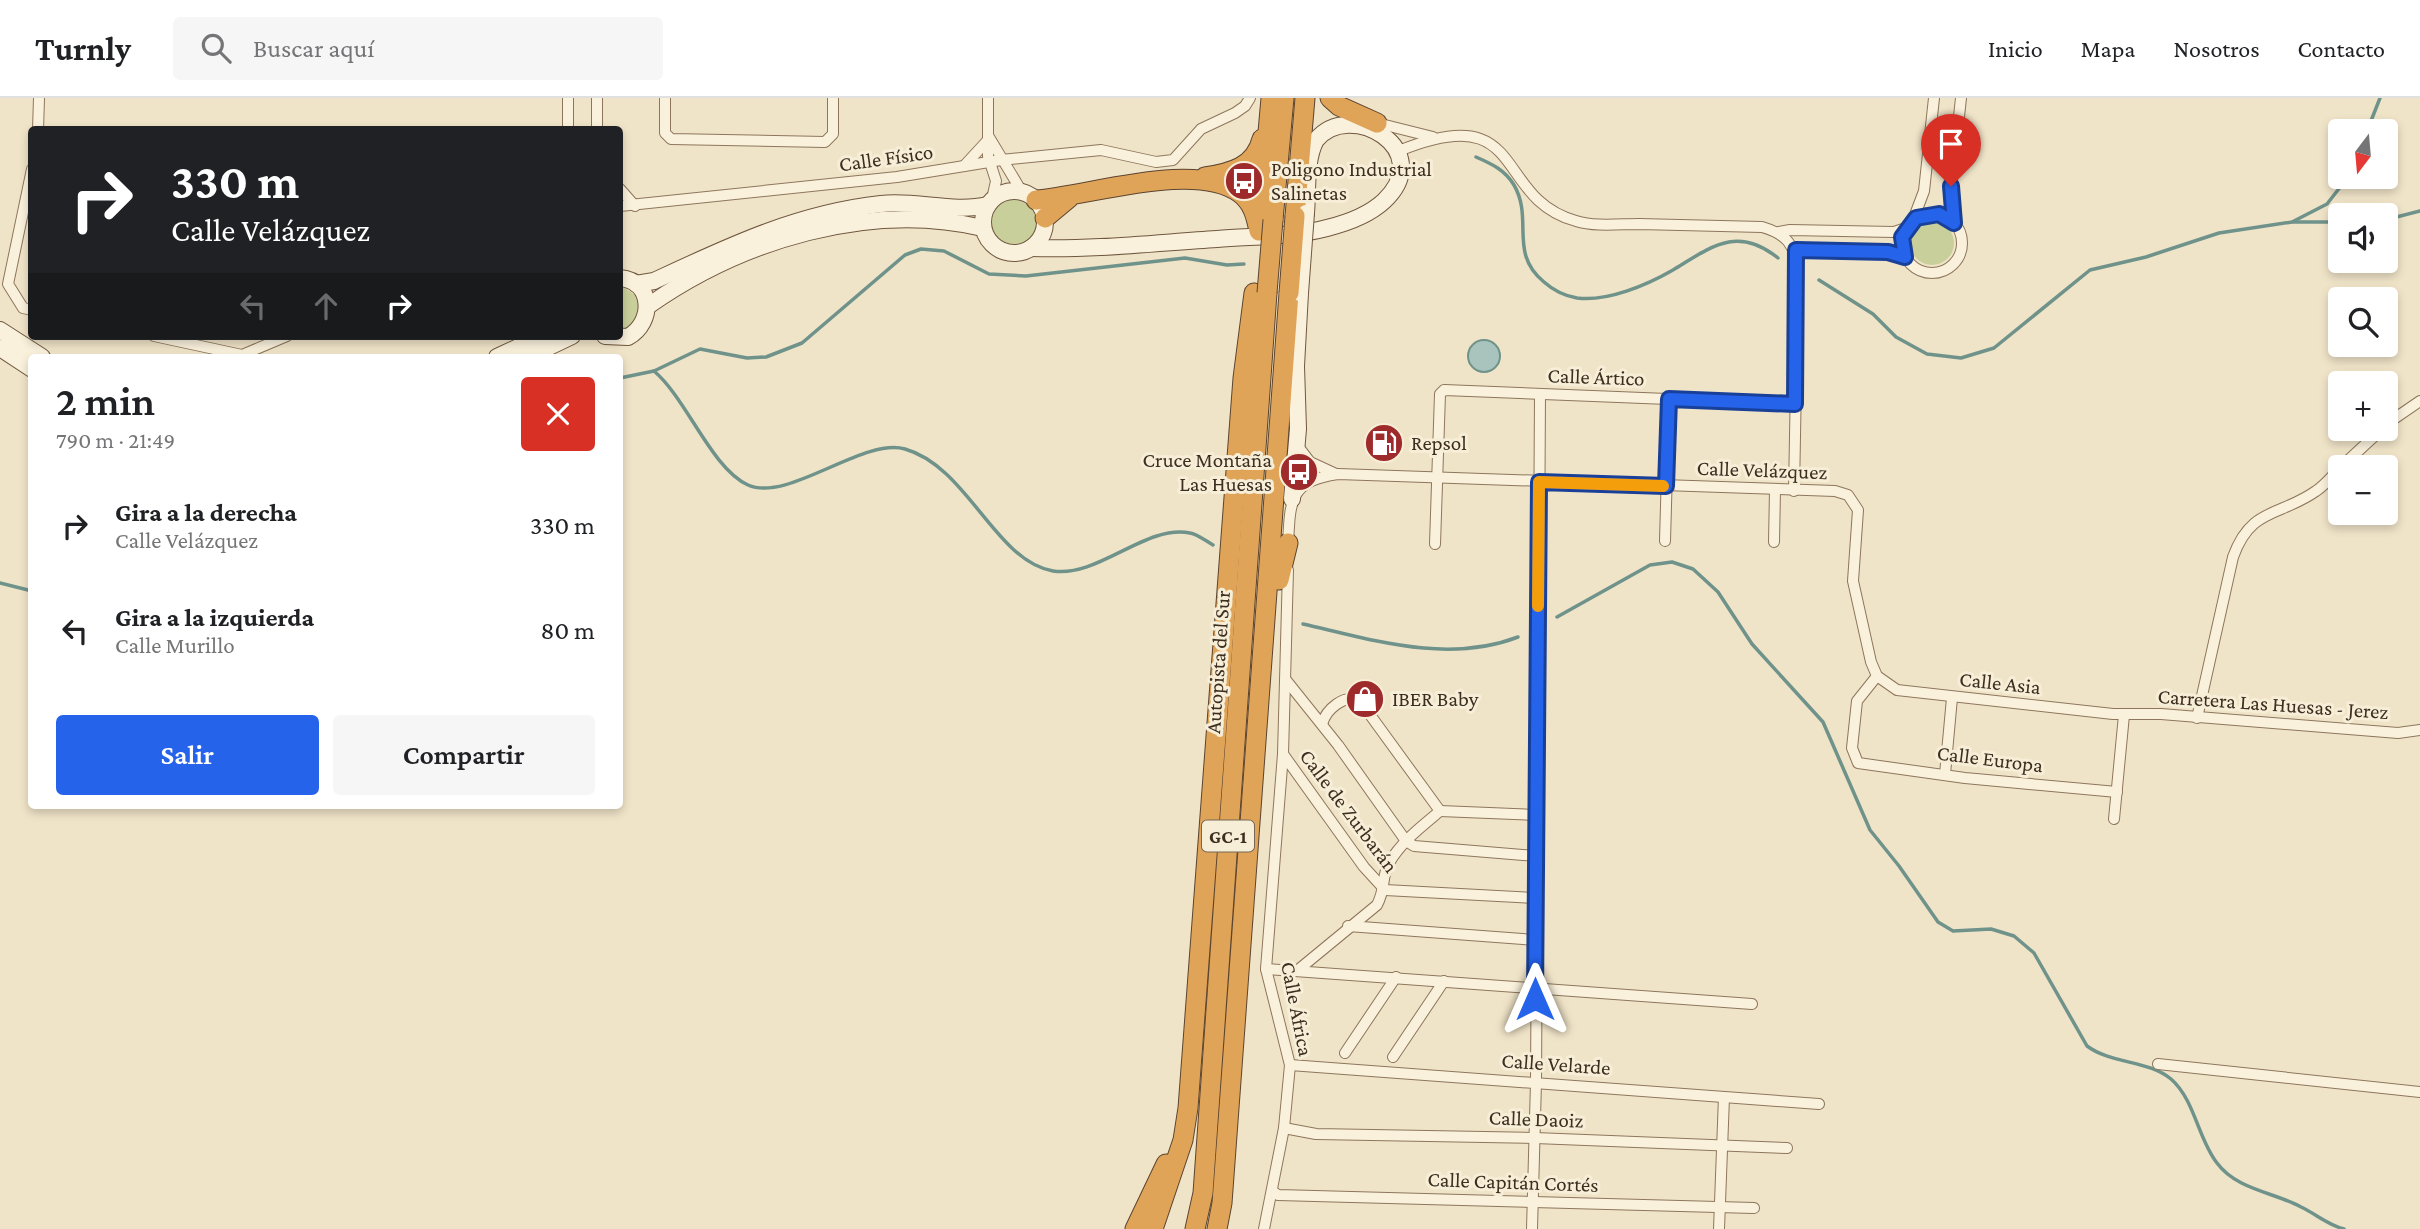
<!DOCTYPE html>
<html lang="es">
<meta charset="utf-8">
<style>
body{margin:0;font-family:"Crimson Pro",serif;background:#f6f6f6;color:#202124;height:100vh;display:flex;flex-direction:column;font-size:26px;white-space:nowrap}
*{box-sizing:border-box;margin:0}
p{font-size:23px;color:#757577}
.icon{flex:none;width:38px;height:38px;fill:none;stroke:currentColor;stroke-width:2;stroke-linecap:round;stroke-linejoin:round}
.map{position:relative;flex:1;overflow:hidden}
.side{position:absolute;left:28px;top:256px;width:595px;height:455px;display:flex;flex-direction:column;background:#fff;border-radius:7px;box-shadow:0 4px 10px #0003}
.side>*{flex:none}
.guide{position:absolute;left:28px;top:28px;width:595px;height:214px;border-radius:7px;box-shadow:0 4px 10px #0003;background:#202124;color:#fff;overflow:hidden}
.needle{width:46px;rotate:196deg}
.tools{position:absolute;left:2328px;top:21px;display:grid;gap:14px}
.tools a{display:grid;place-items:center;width:70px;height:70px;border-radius:7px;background:#fff;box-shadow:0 4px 10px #0003;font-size:35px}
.pin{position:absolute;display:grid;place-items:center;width:60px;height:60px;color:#fff;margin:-72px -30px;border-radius:50% 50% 50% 0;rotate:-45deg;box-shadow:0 0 7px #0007}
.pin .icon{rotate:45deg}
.me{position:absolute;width:77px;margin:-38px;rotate:0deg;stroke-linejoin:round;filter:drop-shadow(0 0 5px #0008)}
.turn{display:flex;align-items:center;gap:24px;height:147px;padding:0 28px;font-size:32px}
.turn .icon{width:91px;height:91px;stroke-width:2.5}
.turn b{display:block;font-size:49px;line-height:60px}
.lanes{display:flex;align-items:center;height:66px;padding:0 28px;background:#0003;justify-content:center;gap:35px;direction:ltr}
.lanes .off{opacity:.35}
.round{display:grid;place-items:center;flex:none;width:74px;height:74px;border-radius:7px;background:#f6f6f6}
.summary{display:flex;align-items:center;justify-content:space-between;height:119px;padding:0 28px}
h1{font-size:42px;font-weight:600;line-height:52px}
.primary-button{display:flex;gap:14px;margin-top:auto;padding:14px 28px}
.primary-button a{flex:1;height:80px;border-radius:7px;background:#2563eb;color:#fff;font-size:28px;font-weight:600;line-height:80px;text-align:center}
.primary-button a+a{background:#f6f6f6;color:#202124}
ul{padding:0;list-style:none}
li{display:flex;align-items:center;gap:21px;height:105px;padding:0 28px}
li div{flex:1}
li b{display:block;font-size:26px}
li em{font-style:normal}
header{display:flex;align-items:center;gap:42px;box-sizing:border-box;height:98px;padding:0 35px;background:#fff;border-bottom:2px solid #e0e0e0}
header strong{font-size:33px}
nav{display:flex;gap:38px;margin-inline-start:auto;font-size:24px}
.search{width:490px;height:63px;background:#f6f6f6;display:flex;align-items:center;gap:18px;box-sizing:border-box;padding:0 24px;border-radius:7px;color:#757577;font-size:26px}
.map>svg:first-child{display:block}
.green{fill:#c9cf9b}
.water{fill:#a9c4bc;stroke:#6f938a;stroke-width:2}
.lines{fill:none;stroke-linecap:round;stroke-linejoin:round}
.stream{stroke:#6f938a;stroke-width:3.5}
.street-casing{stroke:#8d765c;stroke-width:12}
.secondary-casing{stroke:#6f573f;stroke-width:18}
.highway-casing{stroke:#5b4430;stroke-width:21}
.street{stroke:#faf1dc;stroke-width:10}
.secondary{stroke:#faf1dc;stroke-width:16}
.highway{stroke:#e0a458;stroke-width:19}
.secondary-bridge-casing{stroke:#6f573f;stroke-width:18;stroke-linecap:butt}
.highway-bridge-casing{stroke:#5b4430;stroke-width:21;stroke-linecap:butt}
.secondary-bridge{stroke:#faf1dc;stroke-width:16}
.highway-bridge{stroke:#e0a458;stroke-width:19}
.route-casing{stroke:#184099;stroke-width:18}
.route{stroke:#2563eb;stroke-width:12}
.slow{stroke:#f59e0b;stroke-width:12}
.labels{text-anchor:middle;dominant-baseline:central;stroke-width:6;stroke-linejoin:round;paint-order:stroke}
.shield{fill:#f7eed8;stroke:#756857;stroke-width:2}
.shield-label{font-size:19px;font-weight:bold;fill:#3d2e20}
.street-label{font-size:21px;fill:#3d2e20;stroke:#f7eed8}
.poi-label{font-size:21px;fill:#3d2e20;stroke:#f7eed8;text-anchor:start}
</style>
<header>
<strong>Turnly</strong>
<div class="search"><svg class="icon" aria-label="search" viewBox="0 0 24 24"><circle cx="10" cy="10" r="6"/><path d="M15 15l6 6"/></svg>Buscar aquí</div>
<nav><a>Inicio</a><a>Mapa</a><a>Nosotros</a><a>Contacto</a></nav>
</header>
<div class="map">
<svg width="2420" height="1131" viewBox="0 0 2420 1131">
<rect width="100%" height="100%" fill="#f0e4c8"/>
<!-- green -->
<g class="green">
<circle cx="1014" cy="123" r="23"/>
<circle cx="1932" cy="145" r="22"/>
<polygon points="620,187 638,199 640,217 628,231 620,233"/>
</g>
<!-- water -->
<circle class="water" cx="1484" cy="258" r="16"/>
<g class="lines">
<!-- stream -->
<g class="stream">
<polyline points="2367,33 2380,0"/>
<path d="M1476,59C1492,66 1505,72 1514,87C1534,122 1508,154 1544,184C1553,192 1565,198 1577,200C1607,204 1647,187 1673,172C1711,149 1737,127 1778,160"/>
<polyline points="2385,122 2420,113"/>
<polyline points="2293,124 2340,124"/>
<polyline points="1819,182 1873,216 1896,239 1927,256 1961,260 1994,250 2090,172 2146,159 2219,135 2292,124 2327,106 2348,79"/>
<path d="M654,273C687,301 711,370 748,387C788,405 863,339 905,351C968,369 995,463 1053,473C1098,480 1146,426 1190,435C1197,436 1206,443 1213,447"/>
<polyline points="620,280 654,273 700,251 747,260 766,259 802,245 905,157 921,151 944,153 989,176 1026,178 1185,160 1227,167 1244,166"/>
<polyline points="0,485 32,493"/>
<path d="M1557,519L1650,467L1672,464L1693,471L1718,494L1752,546L1823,624L1870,732L1899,768L1938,824L1953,833L1991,831L2014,838L2034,855L2087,948C2111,966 2148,962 2171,981C2195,1002 2198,1041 2217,1065C2237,1092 2274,1094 2301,1109C2316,1116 2328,1127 2344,1131"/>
<path d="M1303,526C1373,542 1448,566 1518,539"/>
</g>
<!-- street casing -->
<g class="street-casing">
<g id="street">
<polyline points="665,0 665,35 671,41 825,44 833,36 833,0"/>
<polyline points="988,0 988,58 996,83 992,101"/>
<polyline points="1377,25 1433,39"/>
<polyline points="38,32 39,0"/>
<polyline points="568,32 568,0"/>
<polyline points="597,32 597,0"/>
<polyline points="989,39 1022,94"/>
<path d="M1399,53C1529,0 1492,100 1576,123C1595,129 1619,126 1639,126C1680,127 1721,128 1762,129C1787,136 1795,147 1798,173L1794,393"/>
<polyline points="964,68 988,42"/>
<polyline points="32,71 8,186 23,210 32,212"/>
<polyline points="620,91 635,108"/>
<polyline points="620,108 897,79 1001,62 1101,52 1156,64 1173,62 1201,31 1235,15 1245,8 1250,0"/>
<circle cx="1932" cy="145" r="30"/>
<polyline points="1913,122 1924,93 1934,0"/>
<polyline points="1954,125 1951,92 1961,0"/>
<polyline points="1779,134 1790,132 1894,134 1906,130"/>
<polyline points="1796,152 1888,154 1905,159"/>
<polyline points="154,238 242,257 287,238"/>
<polyline points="2385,327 2420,303"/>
<polyline points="1297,347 1310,364 1336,376"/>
<polyline points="2341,369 2382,331"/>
<polyline points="1665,443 1669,301"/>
<polyline points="1774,444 1775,392"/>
<polyline points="1435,446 1440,296 1444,292 1795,306"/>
<path d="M1288,448C1290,403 1289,383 1338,376L1835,393L1848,397L1858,412L1853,483L1871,564L1877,578L1897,592L2113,616H2161L2398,635L2420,632"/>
<polyline points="1877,578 1857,603 1852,650 1858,665 1965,680 2117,694"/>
<polyline points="1286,582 1338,647 1406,743 1414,748 1535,758"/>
<path d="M2197,620L2233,459C2251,409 2279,419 2316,393C2325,387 2332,378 2340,370"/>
<path d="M1322,626C1326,612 1344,595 1360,603L1440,713"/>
<polyline points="1283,656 1364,769 1385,792"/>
<polyline points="1945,676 1952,600"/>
<polyline points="1440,713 1536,717"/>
<polyline points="2114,721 2124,617"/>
<polyline points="1385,792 1535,800"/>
<polyline points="1348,828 1535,842"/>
<polyline points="1266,871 1752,906"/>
<path d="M1298,872L1377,807C1386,790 1381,780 1389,765C1401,744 1422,728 1440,713"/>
<polyline points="1345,955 1396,879"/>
<polyline points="1393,959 1444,883"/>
<polyline points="2158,966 2420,994"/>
<polyline points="1290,967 1819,1006"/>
<polyline points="1284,1030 1316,1036 1535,1040 1787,1050"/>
<polyline points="1272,1093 1278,1097 1754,1110"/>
<polyline points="1264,1131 1284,1030 1290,967 1266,871 1283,656 1288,472"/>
<polyline points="1532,1131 1536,984 1540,296"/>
<polyline points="1719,1131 1724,999"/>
</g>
</g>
<!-- secondary casing -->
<g class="secondary-casing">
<g id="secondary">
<circle cx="1014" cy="124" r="31"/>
<path d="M1031,150C1093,152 1155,145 1217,141C1252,138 1293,139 1327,130C1347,125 1369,117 1384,103C1438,52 1350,0 1316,42C1305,62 1308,93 1306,115"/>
<path d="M636,186L654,183C729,148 798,115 881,106C917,102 953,115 988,107"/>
<path d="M648,208C742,142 869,103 983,130"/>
<polyline points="0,232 42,259"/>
<path d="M605,238L628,239C654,225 654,183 620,180"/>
<polyline points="0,250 32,271"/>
<polyline points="497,259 542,238"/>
<polyline points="528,259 572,238"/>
<polyline points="1292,401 1298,331 1296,268 1300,195"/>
</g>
</g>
<!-- highway casing -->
<g class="highway-casing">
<g id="highway">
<polyline points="1330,0 1339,8 1377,25"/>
<path d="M1205,79C1231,75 1255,69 1262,41"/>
<path d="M1036,102C1089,98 1195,62 1240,95C1253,105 1256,118 1259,133"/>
<polyline points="1295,118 1305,0"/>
<polyline points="1045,120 1069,100"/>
<polyline points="1273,122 1284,0"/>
<polyline points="1260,125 1271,0"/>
<polyline points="1279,482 1288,445"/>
<polyline points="1135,1131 1166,1066"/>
<polyline points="1153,1131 1183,1042 1188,1010 1243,280 1254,195"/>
<polyline points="1195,1131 1203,1095 1267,195"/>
<polyline points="1217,1131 1222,1105 1289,195"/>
</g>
</g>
<!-- street -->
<use href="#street" class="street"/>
<!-- secondary -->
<use href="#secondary" class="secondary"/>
<!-- highway -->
<use href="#highway" class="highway"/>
<!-- secondary-bridge casing -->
<g class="secondary-bridge-casing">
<polyline id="secondary-bridge" points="1300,195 1306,115"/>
</g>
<!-- highway-bridge casing -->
<g class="highway-bridge-casing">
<g id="highway-bridge">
<polyline points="1267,195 1273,122"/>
<polyline points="1289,195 1295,118"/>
</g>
</g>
<!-- secondary-bridge -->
<use href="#secondary-bridge" class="secondary-bridge"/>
<!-- highway-bridge -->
<use href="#highway-bridge" class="highway-bridge"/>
</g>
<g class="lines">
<!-- route casing -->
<g class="route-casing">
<polyline id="route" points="1535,901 1539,384 1666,388 1669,301 1795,306 1796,152 1888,154 1905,159 1902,139 1916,120 1939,116 1954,125 1951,88"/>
</g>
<!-- route -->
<use href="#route" class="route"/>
<!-- slow -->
<polyline class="slow" points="1538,508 1539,384 1663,388"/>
</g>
<!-- icons -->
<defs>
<g id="bus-disc" transform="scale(2.0125)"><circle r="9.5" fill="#9e2a2b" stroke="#f7eed8"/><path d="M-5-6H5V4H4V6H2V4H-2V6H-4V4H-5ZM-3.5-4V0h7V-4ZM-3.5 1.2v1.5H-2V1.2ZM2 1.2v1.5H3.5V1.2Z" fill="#fff"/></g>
<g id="fuel-disc" transform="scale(2.0125)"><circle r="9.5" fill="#9e2a2b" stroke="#f7eed8"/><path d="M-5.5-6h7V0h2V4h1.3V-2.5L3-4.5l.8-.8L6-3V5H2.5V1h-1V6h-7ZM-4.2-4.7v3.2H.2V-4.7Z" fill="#fff"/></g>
<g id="shop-disc" transform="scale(2.0125)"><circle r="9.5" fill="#9e2a2b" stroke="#f7eed8"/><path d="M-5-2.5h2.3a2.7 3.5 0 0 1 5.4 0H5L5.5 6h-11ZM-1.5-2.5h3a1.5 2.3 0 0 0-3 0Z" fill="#fff"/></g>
</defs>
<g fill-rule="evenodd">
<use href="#bus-disc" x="1244" y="83"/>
<use href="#fuel-disc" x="1384" y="345"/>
<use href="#bus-disc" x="1299" y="374"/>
<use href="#shop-disc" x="1365" y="601"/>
</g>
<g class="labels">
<!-- shield labels -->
<rect class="shield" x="1202" y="722.5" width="52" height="31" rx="5"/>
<g class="shield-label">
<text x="1228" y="738">GC-1</text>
</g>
<!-- street labels -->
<g class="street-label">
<text transform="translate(886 60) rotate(-8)">Calle Físico</text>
<text transform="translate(1596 279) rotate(2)">Calle Ártico</text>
<text transform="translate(1762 372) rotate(2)">Calle Velázquez</text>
<text transform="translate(1218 564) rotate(-86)">Autopista del Sur</text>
<text transform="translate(2000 585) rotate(6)">Calle Asia</text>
<text transform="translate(2273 606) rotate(4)">Carretera Las Huesas - Jerez</text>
<text transform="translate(1990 661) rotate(7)">Calle Europa</text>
<text transform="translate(1349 713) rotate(53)">Calle de Zurbarán</text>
<text transform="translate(1297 911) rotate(79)">Calle África</text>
<text transform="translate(1556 966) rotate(4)">Calle Velarde</text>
<text transform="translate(1536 1021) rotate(2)">Calle Daoiz</text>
<text transform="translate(1513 1084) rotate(2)">Calle Capitán Cortés</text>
</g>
<!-- poi labels -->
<g class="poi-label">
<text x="1271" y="71">Poligono Industrial<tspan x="1271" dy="24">Salinetas</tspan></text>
<text x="1411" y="345">Repsol</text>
<text x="1272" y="362" text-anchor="end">Cruce Montaña<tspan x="1272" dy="24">Las Huesas</tspan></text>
<text x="1392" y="601">IBER Baby</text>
</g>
</g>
</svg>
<div class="tools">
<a><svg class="needle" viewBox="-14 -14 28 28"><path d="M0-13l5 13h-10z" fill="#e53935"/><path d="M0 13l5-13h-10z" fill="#757577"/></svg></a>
<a><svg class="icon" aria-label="sound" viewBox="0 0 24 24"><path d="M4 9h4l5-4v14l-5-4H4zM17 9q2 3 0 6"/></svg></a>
<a><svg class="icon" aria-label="search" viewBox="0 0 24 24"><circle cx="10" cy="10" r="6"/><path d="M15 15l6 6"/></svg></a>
<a>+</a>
<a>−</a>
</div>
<div class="pin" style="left:1951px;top:88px;background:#d93025"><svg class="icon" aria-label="arrive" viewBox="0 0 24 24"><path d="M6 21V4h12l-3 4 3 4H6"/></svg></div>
<svg class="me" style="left:1535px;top:901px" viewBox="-20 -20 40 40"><path d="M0-17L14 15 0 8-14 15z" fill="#2563eb" stroke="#fff" stroke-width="4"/></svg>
<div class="guide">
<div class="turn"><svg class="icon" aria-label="right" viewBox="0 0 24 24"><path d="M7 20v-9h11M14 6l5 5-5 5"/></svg><div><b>330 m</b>Calle Velázquez</div></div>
<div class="lanes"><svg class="icon off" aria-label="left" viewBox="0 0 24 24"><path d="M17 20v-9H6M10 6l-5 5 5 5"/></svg><svg class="icon off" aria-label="ahead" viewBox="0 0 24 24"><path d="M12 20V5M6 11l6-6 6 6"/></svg><svg class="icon" aria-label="right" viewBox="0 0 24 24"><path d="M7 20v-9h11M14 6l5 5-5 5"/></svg></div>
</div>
<section class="side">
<div class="summary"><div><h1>2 min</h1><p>790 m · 21:49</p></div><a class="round" style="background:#d93025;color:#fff"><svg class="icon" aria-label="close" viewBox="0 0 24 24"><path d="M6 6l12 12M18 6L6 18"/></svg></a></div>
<ul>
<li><svg class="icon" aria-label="right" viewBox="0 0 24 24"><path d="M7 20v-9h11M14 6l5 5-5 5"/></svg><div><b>Gira a la derecha</b><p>Calle Velázquez</p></div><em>330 m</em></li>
<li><svg class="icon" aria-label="left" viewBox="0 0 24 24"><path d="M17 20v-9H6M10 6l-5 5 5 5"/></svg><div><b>Gira a la izquierda</b><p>Calle Murillo</p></div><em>80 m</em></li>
</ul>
<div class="primary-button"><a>Salir</a><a>Compartir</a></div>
</section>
</div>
